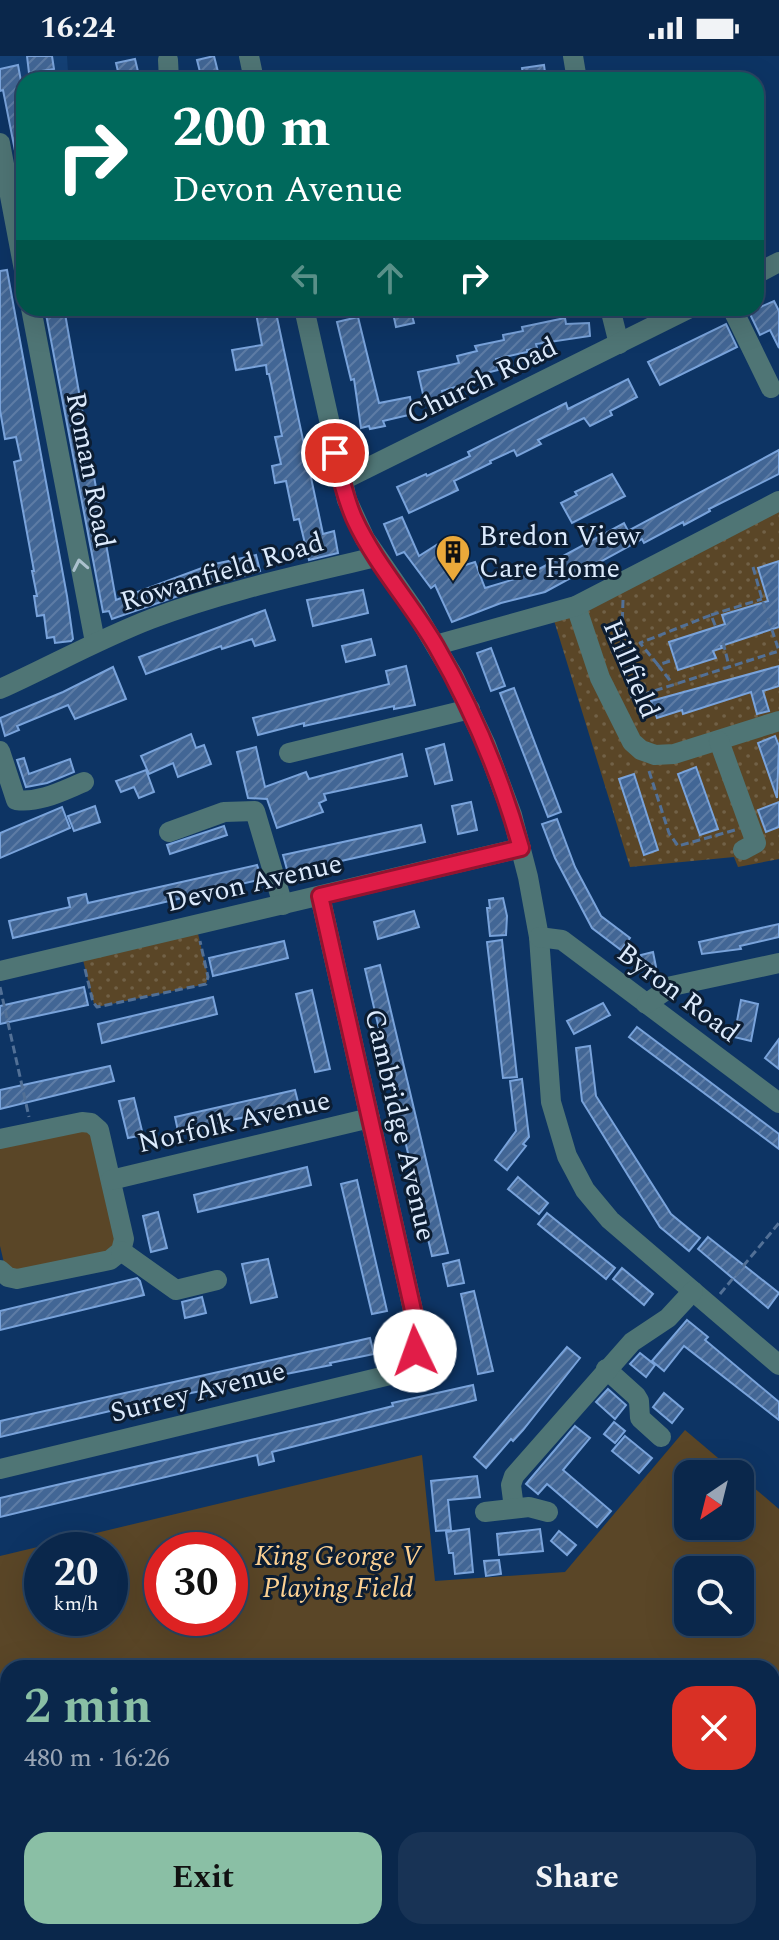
<!DOCTYPE html>
<meta charset="utf-8">
<style>
body{margin:0;font-family:Spectral,serif;background:#183355;color:#f1f3f6;height:100vh;display:flex;flex-direction:column;font-size:30px;white-space:nowrap}
*{box-sizing:border-box;margin:0}
p{font-size:26px;color:#99a5b5}
.icon{flex:none;width:44px;height:44px;fill:none;stroke:currentColor;stroke-width:2;stroke-linecap:round;stroke-linejoin:round}
.map{position:relative;flex:1;overflow:hidden}
.side{position:absolute;left:0px;top:1604px;width:780px;height:280px;display:flex;flex-direction:column;background:#0a274b;border-radius:24px 24px 0 0;box-shadow:0 8px 32px #0002,0 0 0 2px #2a4463}
.side>*{flex:none}
.guide{position:absolute;left:16px;top:16px;width:748px;height:244px;border-radius:24px;box-shadow:0 8px 32px #0002,0 0 0 2px #2a4463;background:#00695c;color:#fff;overflow:hidden}
.needle{width:52px;rotate:215deg}
.tools{position:absolute;left:674px;top:1404px;display:grid;gap:16px}
.tools a{display:grid;place-items:center;width:80px;height:80px;border-radius:16px;background:#0a274b;box-shadow:0 8px 32px #0002,0 0 0 2px #2a4463;font-size:40px}
.speed{position:absolute;left:24px;top:1476px;display:flex;gap:16px;font-size:40px;font-weight:700;text-align:center}
.speed>*{display:grid;place-content:center;width:104px;height:104px;border-radius:50%;background:#0a274b;box-shadow:0 8px 32px #0002,0 0 0 2px #2a4463;line-height:1}
.speed small{font-size:20px;font-weight:400}
.speed .limit{border:12px solid #d22;background:#fff;color:#111}
.pin{position:absolute;display:grid;place-items:center;width:68px;height:68px;color:#fff;margin:-34px;border:4px solid #fff;border-radius:50%;box-shadow:0 2px 8px #0007}
.me{position:absolute;width:88px;margin:-44px;rotate:357deg;stroke-linejoin:round;filter:drop-shadow(0 0 6px #0008)}
.turn{display:flex;align-items:center;gap:28px;height:168px;padding:0 24px;font-size:36px}
.turn .icon{width:104px;height:104px;stroke-width:2.5}
.turn b{display:block;font-size:56px;line-height:68px}
.lanes{display:flex;align-items:center;height:76px;padding:0 24px;background:#0003;justify-content:center;gap:40px;direction:ltr}
.lanes .off{opacity:.35}
.round{display:grid;place-items:center;flex:none;width:84px;height:84px;border-radius:24px;background:#183355}
.summary{display:flex;align-items:center;justify-content:space-between;height:136px;padding:0 24px}
h1{font-size:48px;font-weight:700;line-height:60px;color:#8abfa5}
.primary-button{display:flex;gap:16px;margin-top:auto;padding:16px 24px}
.primary-button a{flex:1;height:92px;border-radius:24px;background:#8abfa5;color:#111;font-size:32px;font-weight:700;line-height:92px;text-align:center}
.primary-button a+a{background:#183355;color:#f1f3f6}
.status{display:flex;justify-content:space-between;align-items:center;height:56px;padding:0 40px;background:#0a274b;direction:ltr}
.status svg{height:22px;fill:currentColor}
.map>svg:first-child{display:block}
.built{fill:#144075}
.grass{fill:url(#grass-dots)}
.park{fill:#5a4627;fill-rule:evenodd}
.building{fill:url(#building-hatch);stroke:#79a3db;stroke-width:2}
.lines{fill:none;stroke-linecap:round;stroke-linejoin:round}
.path{stroke:#527096;stroke-width:3;stroke-dasharray:8 4;stroke-linecap:butt}
.minor{stroke:#4f7575;stroke-width:20}
.oneway{stroke:#abc1cd}
.route-casing{stroke:#92132f;stroke-width:20}
.route{stroke:#e11d48;stroke-width:14}
.labels{text-anchor:middle;dominant-baseline:central;stroke-width:6;stroke-linejoin:round;paint-order:stroke}
.street-label{font-size:28px;fill:#dceafc;stroke:#0c1d32}
.poi-label{font-size:28px;fill:#dceafc;stroke:#0c1d32;text-anchor:start}
.park-label{font-size:28px;font-style:italic;fill:#fdd192;stroke:#0c1d32}
</style>
<div class="status"><b>16:24</b><svg viewBox="0 0 49 12"><path d="M0 12V9h3v3zM5 12V6h3v6zM10 12V3h3v9zM15 12V0h3v12zM26 1h20v11H26zM47 4h2v5h-2z"/></svg></div>
<div class="map">
<svg width="779" height="1884" viewBox="0 0 779 1884">
<defs>
<pattern id="grass-dots" width="8" height="8" patternUnits="userSpaceOnUse" patternTransform="scale(2)"><rect width="8" height="8" fill="#5a4627"/><path d="M2 2h.1M6 6h.1" fill="none" stroke="#716147" stroke-width="1.8" stroke-linecap="round"/></pattern>
<pattern id="building-hatch" width="6" height="6" patternUnits="userSpaceOnUse" patternTransform="scale(2)"><rect width="6" height="6" fill="#426695"/><path d="M-1 1l2-2M0 6l6-6M5 7l2-2" fill="none" stroke="#5d7ca5"/></pattern>
</defs>
<rect width="100%" height="100%" fill="#0d3464"/>
<!-- built -->
<polygon class="built" points="0,0 67,0 68,16 24,24 24,26 0,32"/>
<!-- grass -->
<g class="grass">
<polygon points="779,445 779,803 738,811 734,801 630,811 552,558"/>
<polygon points="196,869 208,921 206,928 97,951 94,948 81,896"/>
</g>
<!-- park -->
<g class="park">
<polygon points="80,1071 92,1077 120,1183 113,1195 20,1217 4,1207 0,1190 0,1089"/>
<path d="M685,1374L737,1418H688V1470H740V1420L779,1453V1618L772,1645V1612H8V1876H678L670,1884H0V1500L422,1399L435,1525L565,1516ZM42,1494H110V1562H42ZM162,1494H230V1562H162ZM688,1514H740V1566H688Z"/>
</g>
<!-- building -->
<g class="building">
<polygon points="27,0 52,0 54,13 29,17"/>
<polygon points="214,0 220,24 202,24 197,4"/>
<polygon points="135,3 140,24 120,24 116,7"/>
<polygon points="18,9 24,41 24,110 18,110 3,34 0,35 0,13"/>
<polygon points="544,9 546,24 524,24 522,12"/>
<polygon points="7,214 67,540 73,583 71,585 55,587 54,581 47,582 44,559 37,560 34,540 37,540 32,515 34,515 14,406 21,404 16,381 5,383 0,354 0,215"/>
<polygon points="774,245 779,255 779,292 770,274 760,279 749,256"/>
<polygon points="64,252 116,544 210,509 256,499 260,515 204,531 112,563 109,555 103,556 45,253"/>
<polygon points="255,252 275,252 323,478 334,475 338,497 309,504 299,463 294,464 286,425 275,427 272,410 281,408 275,381 282,380 269,318 267,318 266,309 236,314 232,294 262,289"/>
<polygon points="392,252 410,252 414,267 396,271"/>
<polygon points="358,261 379,347 410,341 413,358 383,365 385,370 370,373 369,370 361,372 354,323 351,324 337,266"/>
<polygon points="565,262 566,268 589,267 590,280 536,288 537,292 527,294 527,296 496,303 498,314 482,318 483,323 442,335 444,343 425,347 418,316 459,307 457,300 477,295 475,290 504,284 503,279 523,275 522,271"/>
<polygon points="726,268 737,291 660,329 648,306"/>
<polygon points="628,323 637,341 610,355 612,359 590,370 584,362 538,384 541,388 517,400 514,394 490,405 491,407 454,425 458,434 409,457 397,431 426,418 427,420 470,400 468,396 566,347 568,353"/>
<polygon points="779,394 779,418 709,453 710,455 684,469 683,466 644,487 642,483 545,536 501,547 452,566 435,529 431,532 404,496 397,499 384,468 402,461 419,500 438,488 441,491 446,488 462,510 475,506 485,532 528,519 624,467 628,475"/>
<polygon points="612,418 625,440 572,467 561,447 577,439 575,436"/>
<polygon points="779,505 779,571 721,590 722,592 713,595 716,602 678,614 669,586 725,568 722,559 768,545 758,512"/>
<polygon points="363,534 368,557 313,570 307,544"/>
<polygon points="265,554 275,584 255,590 252,583 222,593 221,590 146,618 139,601"/>
<polygon points="371,583 375,599 346,606 342,590"/>
<polygon points="491,592 505,630 491,635 477,597"/>
<polygon points="406,610 415,649 394,653 394,650 304,670 304,667 258,679 253,662 389,628 386,615"/>
<polygon points="779,610 779,630 763,635 769,655 757,658 751,636 683,658 682,654 657,662 651,645"/>
<polygon points="113,611 126,643 75,663 68,649 17,670 19,674 5,680 0,662 63,636"/>
<polygon points="514,632 561,756 548,761 500,637"/>
<polygon points="191,678 196,692 204,689 211,708 178,721 173,707 149,718 141,700"/>
<polygon points="775,680 779,690 777,742 758,687"/>
<polygon points="444,688 452,724 435,728 426,693"/>
<polygon points="256,691 265,731 306,716 309,723 402,698 407,720 324,738 326,744 319,747 323,756 277,772 267,743 248,742 237,696"/>
<polygon points="24,702 29,718 70,703 74,716 47,727 26,731 17,704"/>
<polygon points="696,711 718,773 700,779 678,718"/>
<polygon points="146,714 154,736 139,742 134,731 121,736 116,725"/>
<polygon points="634,718 658,794 644,799 619,723"/>
<polygon points="471,746 477,774 458,778 452,750"/>
<polygon points="779,746 779,771 766,776 758,754"/>
<polygon points="95,750 100,766 74,775 68,760"/>
<polygon points="62,751 70,772 0,802 0,777"/>
<polygon points="557,763 575,811 601,860 630,882 621,894 592,872 555,802 542,768"/>
<polygon points="421,769 425,786 288,817 283,799"/>
<polygon points="224,770 227,779 170,798 167,789"/>
<polygon points="257,809 262,823 13,882 9,865 70,851 68,842 86,838 88,847"/>
<polygon points="503,842 507,860 506,879 490,880 487,852 490,852 489,844"/>
<polygon points="414,855 419,871 378,883 374,866"/>
<polygon points="779,868 779,881 740,890 741,893 702,898 699,886"/>
<polygon points="502,884 517,1021 503,1022 487,886"/>
<polygon points="284,885 288,902 213,920 209,902"/>
<polygon points="653,896 656,911 644,913 641,899"/>
<polygon points="380,909 448,1197 432,1200 365,913"/>
<polygon points="84,931 88,949 0,968 0,950"/>
<polygon points="312,934 330,1013 315,1016 296,938"/>
<polygon points="213,941 217,958 102,987 98,968"/>
<polygon points="741,944 758,948 751,985 734,981"/>
<polygon points="603,947 610,959 574,978 567,965"/>
<polygon points="637,971 779,1078 779,1093 629,981"/>
<polygon points="779,983 779,1013 765,1002"/>
<polygon points="590,990 596,1040 671,1158 700,1182 689,1195 660,1171 582,1045 576,992"/>
<polygon points="110,1010 114,1025 0,1053 0,1034"/>
<polygon points="522,1023 529,1081 523,1088 526,1090 507,1114 495,1104 516,1075 510,1025"/>
<polygon points="295,1034 299,1050 178,1075 175,1061"/>
<polygon points="134,1042 143,1079 128,1082 119,1045"/>
<polygon points="307,1111 311,1129 198,1156 194,1139"/>
<polygon points="518,1121 548,1147 539,1158 508,1133"/>
<polygon points="357,1124 387,1255 372,1258 341,1128"/>
<polygon points="158,1156 167,1192 151,1196 143,1160"/>
<polygon points="547,1157 615,1212 606,1223 538,1168"/>
<polygon points="708,1181 779,1237 768,1252 698,1193"/>
<polygon points="268,1203 277,1241 251,1247 242,1208"/>
<polygon points="459,1204 464,1227 448,1230 443,1208"/>
<polygon points="622,1212 653,1238 644,1249 613,1223"/>
<polygon points="137,1222 140,1225 144,1239 0,1274 0,1255"/>
<polygon points="474,1235 493,1315 478,1318 461,1238"/>
<polygon points="202,1241 206,1257 185,1262 182,1246"/>
<polygon points="687,1264 708,1281 705,1284 779,1346 779,1364 684,1290 664,1315 652,1305"/>
<polygon points="370,1282 374,1298 330,1307 331,1309 161,1343 0,1381 0,1365"/>
<polygon points="567,1291 580,1302 523,1374 513,1385 511,1383 486,1412 474,1401"/>
<polygon points="640,1297 655,1309 646,1321 630,1308"/>
<polygon points="473,1329 476,1344 272,1396 274,1405 259,1409 257,1399 0,1461 0,1442 329,1366 393,1350 392,1347"/>
<polygon points="608,1333 626,1349 615,1363 596,1346"/>
<polygon points="664,1337 683,1353 672,1367 653,1351"/>
<polygon points="614,1366 625,1375 615,1387 604,1378"/>
<polygon points="575,1370 590,1382 563,1414 611,1455 597,1471 547,1428 538,1438 526,1428"/>
<polygon points="625,1380 652,1402 639,1417 612,1395"/>
<polygon points="477,1420 480,1441 448,1444 451,1474 436,1475 431,1425"/>
<polygon points="469,1473 473,1516 455,1518 453,1497 449,1497 446,1476"/>
<polygon points="540,1473 543,1495 499,1499 497,1478"/>
<polygon points="559,1475 576,1489 567,1499 551,1485"/>
<polygon points="499,1504 501,1518 486,1520 484,1505"/>
</g>
<g class="lines">
<!-- path -->
<g class="path">
<polyline points="753,511 766,557"/>
<polyline points="623,544 621,604 632,642"/>
<polyline points="711,559 762,543"/>
<polyline points="768,562 779,595"/>
<polyline points="723,586 729,610"/>
<polyline points="670,605 658,609 672,627"/>
<polyline points="658,609 640,587 711,559 717,574"/>
<polyline points="632,642 779,595"/>
<polyline points="649,715 669,777 678,790 735,774"/>
<polyline points="339,805 341,817"/>
<polyline points="312,812 314,823"/>
<polyline points="85,913 93,946 97,951 206,928 208,921 200,885"/>
<polyline points="0,931 29,1061"/>
<polyline points="720,1238 779,1167"/>
<polyline points="532,1876 540,1884"/>
<polyline points="574,1884 581,1876"/>
</g>
<!-- minor -->
<g class="minor">
<polyline points="249,0 254,24"/>
<polyline points="573,0 577,24"/>
<polyline points="168,4 169,24"/>
<polyline points="0,87 24,214"/>
<polyline points="756,218 779,206"/>
<polyline points="31,252 95,586"/>
<polyline points="304,252 347,444 365,483 416,557 454,621 486,689 512,759 528,821 539,881 551,1046 567,1100 585,1134 610,1164 779,1309"/>
<polyline points="610,252 619,288"/>
<polyline points="732,252 771,332"/>
<polyline points="341,425 690,252"/>
<polyline points="576,550 600,622 632,686 641,694 655,699 674,698 779,665"/>
<polyline points="436,589 576,550 779,445"/>
<path d="M0,633C51,610 99,583 151,563C224,535 301,519 376,501"/>
<polyline points="719,685 756,787 743,794"/>
<path d="M0,695L16,744C40,747 62,735 84,726"/>
<polyline points="289,697 470,653"/>
<polyline points="169,776 224,756 255,755 283,849"/>
<polyline points="539,881 562,884 779,1047"/>
<polyline points="0,915 521,792"/>
<polyline points="646,948 672,930 779,907"/>
<polyline points="0,1083 82,1066 91,1067 99,1074 124,1183 121,1195 110,1204 17,1223 8,1221 0,1214"/>
<polyline points="111,1124 370,1062"/>
<polyline points="121,1195 176,1234 217,1224"/>
<polyline points="606,1313 636,1340 639,1345 640,1362 661,1381"/>
<path d="M0,1413L390,1319C411,1312 419,1293 417,1272L320,840"/>
<polyline points="514,1452 511,1429 514,1420 632,1286 668,1262 693,1235"/>
<polyline points="485,1456 529,1451 548,1456"/>
<polyline points="642,1884 650,1876"/>
</g>
</g>
<!-- one-way arrows -->
<defs><path id="oneway-chevron" d="M-2-3.5L2.5 0L-2 3.5" fill="none" stroke-width="1.6" stroke-linecap="round" stroke-linejoin="round" transform="scale(2)"/></defs>
<use class="oneway" href="#oneway-chevron" transform="translate(80 509) rotate(-101)"/>
<g class="lines">
<!-- route casing -->
<g class="route-casing">
<path id="route" d="M335,397C340,419 345,441 354,462C375,508 411,547 436,590C473,654 501,721 521,792L320,840L417,1272L415,1295"/>
</g>
<!-- route -->
<use href="#route" class="route"/>
</g>
<!-- icons -->
<defs>
<g id="building-pin" transform="scale(1.8)"><path d="M0 17L-7.5 6A9.5 9.5 0 1 1 7.5 6Z" fill="#eba93a" stroke="#0c1d32"/><path d="M-4-6H4V6H1V3H-1V6H-4ZM-2.5-4.3h1.7v1.8h-1.7ZM.8-4.3h1.7v1.8H.8ZM-2.5-1h1.7V.8h-1.7ZM.8-1h1.7V.8H.8Z" fill="#111"/></g>
</defs>
<g fill-rule="evenodd">
<use href="#building-pin" x="453" y="496"/>
</g>
<g class="labels">
<!-- street labels -->
<g class="street-label">
<text transform="translate(482 325) rotate(-26)">Church Road</text>
<text transform="translate(90 414) rotate(79)">Roman Road</text>
<text transform="translate(222 516) rotate(-17)">Rowanfield Road</text>
<text transform="translate(631 613) rotate(67)">Hillfield</text>
<text transform="translate(254 827) rotate(-13)">Devon Avenue</text>
<text transform="translate(678 937) rotate(37)">Byron Road</text>
<text transform="translate(234 1066) rotate(-13)">Norfolk Avenue</text>
<text transform="translate(400 1069) rotate(77)">Cambridge Avenue</text>
<text transform="translate(198 1336) rotate(-14)">Surrey Avenue</text>
</g>
<!-- poi labels -->
<g class="poi-label">
<text x="479" y="480">Bredon View<tspan x="479" dy="32">Care Home</tspan></text>
</g>
<!-- park labels -->
<g class="park-label">
<text x="338" y="1500">King George V<tspan x="338" dy="32">Playing Field</tspan></text>
</g>
</g>
</svg>
<div class="tools">
<a><svg class="needle" viewBox="-14 -14 28 28"><path d="M0-13l5 13h-10z" fill="#e53935"/><path d="M0 13l5-13h-10z" fill="#99a5b5"/></svg></a>
<a><svg class="icon" aria-label="search" viewBox="0 0 24 24"><circle cx="10" cy="10" r="6"/><path d="M15 15l6 6"/></svg></a>
</div>
<div class="speed"><div>20<small>km/h</small></div><div class="limit">30</div></div>
<div class="pin" style="left:335px;top:397px;background:#d93025"><svg class="icon" aria-label="arrive" viewBox="0 0 24 24"><path d="M6 21V4h12l-3 4 3 4H6"/></svg></div>
<svg class="me" style="left:415px;top:1295px" viewBox="-20 -20 40 40"><circle r="19" fill="#fff"/><path d="M0-13L10 11 0 6-10 11z" fill="#e11d48"/></svg>
<div class="guide">
<div class="turn"><svg class="icon" aria-label="right" viewBox="0 0 24 24"><path d="M7 20v-9h11M14 6l5 5-5 5"/></svg><div><b>200 m</b>Devon Avenue</div></div>
<div class="lanes"><svg class="icon off" aria-label="left" viewBox="0 0 24 24"><path d="M17 20v-9H6M10 6l-5 5 5 5"/></svg><svg class="icon off" aria-label="ahead" viewBox="0 0 24 24"><path d="M12 20V5M6 11l6-6 6 6"/></svg><svg class="icon" aria-label="right" viewBox="0 0 24 24"><path d="M7 20v-9h11M14 6l5 5-5 5"/></svg></div>
</div>
<section class="side">
<div class="summary"><div><h1>2 min</h1><p>480 m · 16:26</p></div><a class="round" style="background:#d93025;color:#fff"><svg class="icon" aria-label="close" viewBox="0 0 24 24"><path d="M6 6l12 12M18 6L6 18"/></svg></a></div>
<div class="primary-button"><a>Exit</a><a>Share</a></div>
</section>
</div>
